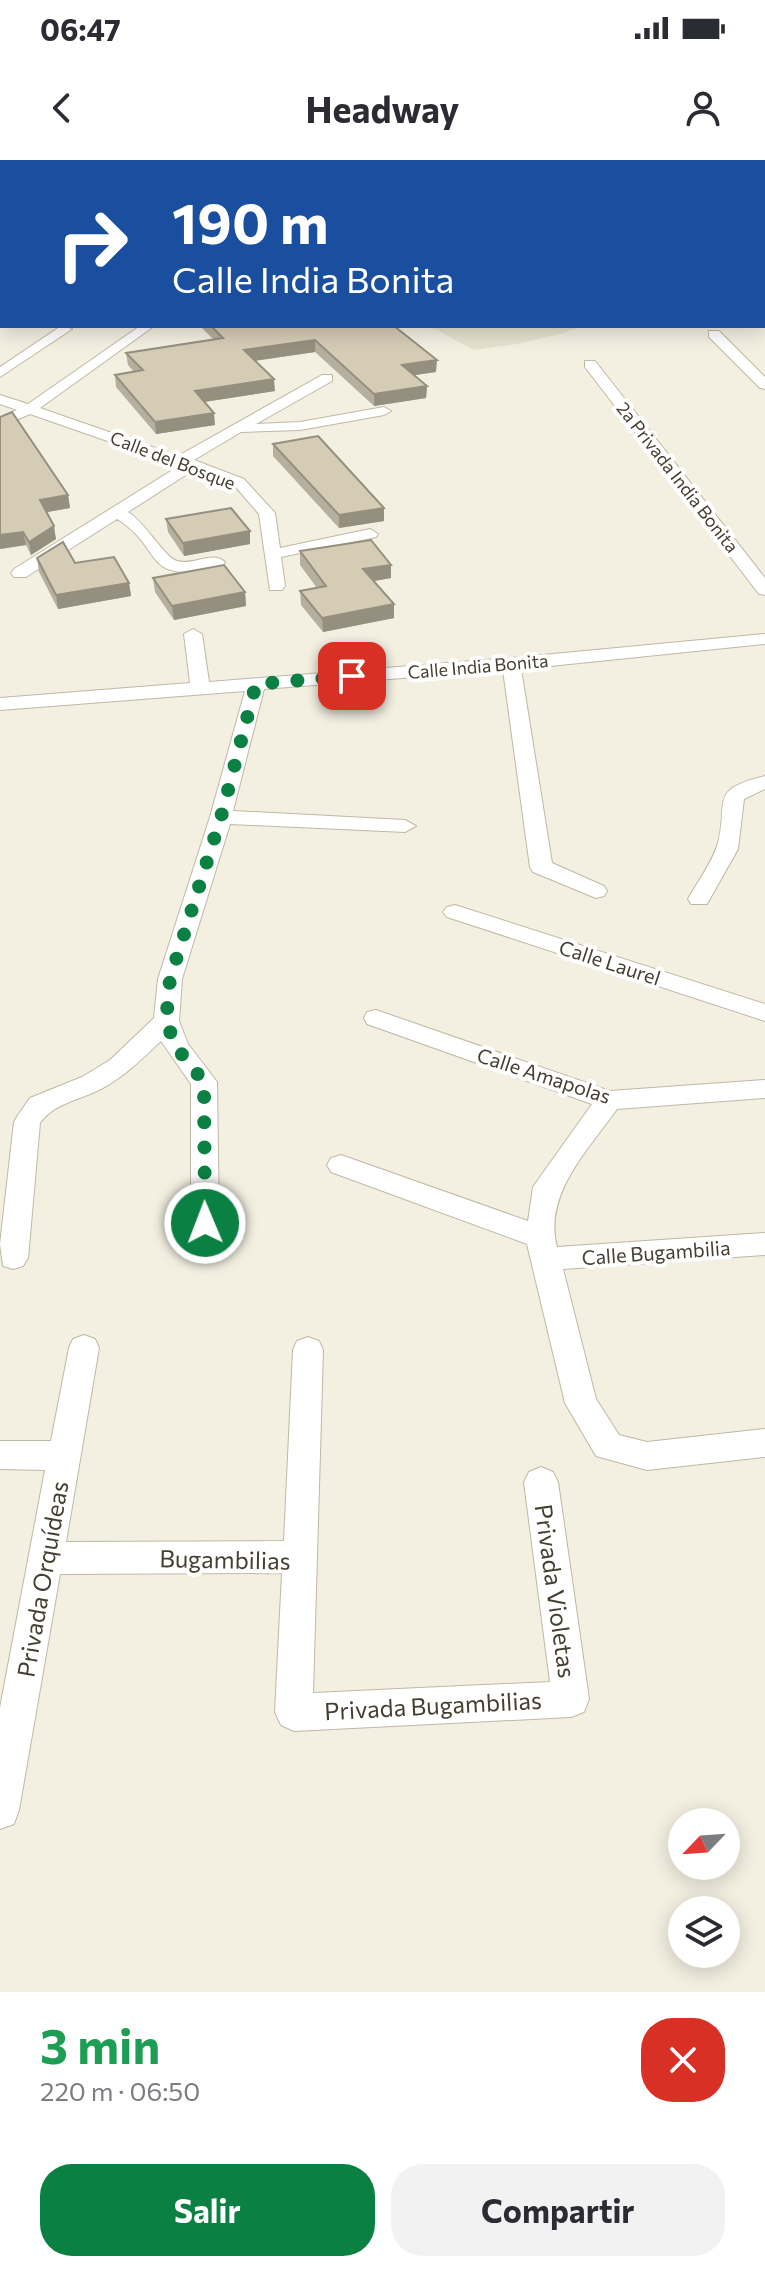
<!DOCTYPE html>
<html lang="es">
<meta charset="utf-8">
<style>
body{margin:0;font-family:Commissioner,sans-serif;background:#f2f2f3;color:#2b2b33;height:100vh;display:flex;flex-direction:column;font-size:30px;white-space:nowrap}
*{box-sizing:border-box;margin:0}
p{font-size:26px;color:#7c7c81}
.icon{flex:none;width:44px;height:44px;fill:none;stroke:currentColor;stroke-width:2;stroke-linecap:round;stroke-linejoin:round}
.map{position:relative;height:1832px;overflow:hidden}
.side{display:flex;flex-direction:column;background:#fff;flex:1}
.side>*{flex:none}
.top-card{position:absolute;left:0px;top:0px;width:766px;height:168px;box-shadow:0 4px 20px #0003;background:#1a4fa0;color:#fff;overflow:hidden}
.needle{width:52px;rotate:245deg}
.fabs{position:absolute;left:668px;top:1648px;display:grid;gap:16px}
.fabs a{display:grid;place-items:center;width:72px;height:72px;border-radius:50%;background:#fff;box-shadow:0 4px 20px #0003;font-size:40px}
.pin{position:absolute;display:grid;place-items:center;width:68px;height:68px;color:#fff;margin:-34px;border-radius:16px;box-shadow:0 4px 12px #0006}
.me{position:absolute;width:88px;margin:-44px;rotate:359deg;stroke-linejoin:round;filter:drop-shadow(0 0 6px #0008)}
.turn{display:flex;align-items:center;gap:28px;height:168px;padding:0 40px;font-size:36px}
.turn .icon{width:104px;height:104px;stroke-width:2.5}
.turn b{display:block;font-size:56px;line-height:68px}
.round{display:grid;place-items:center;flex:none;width:84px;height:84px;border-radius:32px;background:#f2f2f3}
.overview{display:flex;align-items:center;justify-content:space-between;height:136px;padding:0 40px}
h1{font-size:48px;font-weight:700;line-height:60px;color:#1e9e55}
.action{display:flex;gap:16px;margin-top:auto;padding:16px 40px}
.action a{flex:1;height:92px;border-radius:32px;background:#0b8043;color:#fff;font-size:32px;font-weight:700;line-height:92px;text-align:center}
.action a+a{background:#f2f2f3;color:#2b2b33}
.status{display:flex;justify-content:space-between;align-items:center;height:56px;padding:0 40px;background:#fff;direction:ltr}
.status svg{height:22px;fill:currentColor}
header{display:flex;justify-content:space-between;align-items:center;height:104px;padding:0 40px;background:#fff;font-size:36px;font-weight:700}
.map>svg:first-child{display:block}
.residential{fill:#e7e2cf}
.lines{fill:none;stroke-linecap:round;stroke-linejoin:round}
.minor-casing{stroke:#bfb8a4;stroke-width:2}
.tertiary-casing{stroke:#bfb8a4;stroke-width:2}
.minor{fill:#fff;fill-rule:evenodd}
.tertiary{fill:#fff;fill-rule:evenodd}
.wall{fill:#b7af9d}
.shaded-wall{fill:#958f7f}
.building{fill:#d5ccb6;stroke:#958f7f;stroke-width:2}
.route{stroke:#0b8043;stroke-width:14;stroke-dasharray:0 25.2}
.labels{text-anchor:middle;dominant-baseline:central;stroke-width:8;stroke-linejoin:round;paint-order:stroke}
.far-street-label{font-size:18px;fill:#453f32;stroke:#fff}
.street-label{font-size:20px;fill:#453f32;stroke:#fff}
.near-street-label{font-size:24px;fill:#453f32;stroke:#fff}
</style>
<div class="status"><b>06:47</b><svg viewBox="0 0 49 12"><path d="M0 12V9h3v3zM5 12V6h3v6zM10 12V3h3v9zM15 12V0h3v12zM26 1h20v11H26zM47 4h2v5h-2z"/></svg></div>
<header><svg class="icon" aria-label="back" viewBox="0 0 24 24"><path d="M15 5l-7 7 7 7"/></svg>Headway<svg class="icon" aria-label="person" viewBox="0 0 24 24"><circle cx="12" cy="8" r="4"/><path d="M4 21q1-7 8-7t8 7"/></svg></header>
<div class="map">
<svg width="765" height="1832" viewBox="0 0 765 1832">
<rect width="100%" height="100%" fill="#f3f0e2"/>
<!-- residential -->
<polygon class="residential" points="423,166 581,166 564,173 517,184 474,190 435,169"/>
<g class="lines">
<!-- minor casing -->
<g class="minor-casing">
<g id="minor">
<polygon points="196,0 216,0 195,2"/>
<polygon points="598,0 629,0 597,2"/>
<rect x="764" y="20" width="1" height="6"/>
<rect x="0" y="35" width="2" height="6"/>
<rect x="764" y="45" width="1" height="6"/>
<rect x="764" y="68" width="1" height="6"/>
<rect x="764" y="149" width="1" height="8"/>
<polygon points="61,166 72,169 0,217 0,207"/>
<path d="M140,166H154L40,248L178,296L322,215H332V221L256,264L300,262L384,247L391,251L384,255L300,270L241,272L194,300L244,319L275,353L280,388L370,369L378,374L376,377L281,397L285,426L282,430H270L259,354L234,325L192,311L128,352C146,363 164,397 177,401C193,406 213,390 225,402L223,406C139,426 167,390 117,359L26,417H14L11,413L14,409L179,306L30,254L0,267V258L17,250L0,244V235L28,244Z"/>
<polygon points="709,171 719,171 765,217 765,229 760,228 709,177"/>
<polygon points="585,201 595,201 765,418 765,435 759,434 585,207"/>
<path d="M193,469L202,474L209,522L511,498L765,474V484L521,509L552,703L604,726L607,731L604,736L596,738L533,712L530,707L503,510L264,529L233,651L405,660L416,666L405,672L230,664L182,819L179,861L188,884L217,922L219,1063L215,1071L205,1074L195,1071L191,1063V924L161,881C142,899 124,917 101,929C80,940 54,943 40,963L28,1098L23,1106L13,1109L3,1106L0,1084L14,962L18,955L30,938L82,917L110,900L154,858L158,819L210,657L245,531L0,550V538L190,523L184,474Z"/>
<path d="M765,616V629L744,639L738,689L707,744H691L688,739C698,721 712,703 718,683C729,640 708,630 765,616Z"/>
<polygon points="455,745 765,844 765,861 447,757 443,752 447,747"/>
<path d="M376,850L610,931L765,920V938L617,949C589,989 543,1034 557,1087L765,1073V1095L563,1109L596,1239L619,1275L647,1282L765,1269V1297L647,1310L596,1296L565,1243L527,1084L331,1012L327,1005L331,998L341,995L528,1061L533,1027L592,944L367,864L364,858L367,852Z"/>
<polygon points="84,1175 95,1179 99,1188 66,1382 284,1381 293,1190 297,1181 308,1177 319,1181 323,1190 313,1533 550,1522 524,1322 529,1312 541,1307 553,1312 558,1322 589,1539 584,1552 571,1557 294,1571 281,1565 275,1552 282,1413 60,1414 19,1650 14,1664 0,1669 0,1548 45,1310 0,1309 0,1281 51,1281 69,1188 73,1179"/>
</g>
</g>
<!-- tertiary casing -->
<g class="tertiary-casing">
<polygon id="tertiary" points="0,43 2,43 0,52"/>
</g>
<!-- minor -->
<use href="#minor" class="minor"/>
<!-- tertiary -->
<use href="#tertiary" class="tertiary"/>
</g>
<!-- wall -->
<g class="wall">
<polygon points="200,166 394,166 436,212 414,215 427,226 426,238 374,246 315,192 255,201 275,231 205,242 215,265 156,274 116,227 115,215 134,212 128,205 126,193 214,180"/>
<polygon points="273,284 384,348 384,361 339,368 273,296"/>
<polygon points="68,335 70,348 47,352 56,379 31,395 26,385 0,389"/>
<polygon points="166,359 250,384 184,396 168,372"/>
<polygon points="300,391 391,418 373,421 394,458 323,472 301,445 300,431 317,428 300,405"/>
<polygon points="37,398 75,403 129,423 131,436 58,449 39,412"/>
<polygon points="153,418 245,432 246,446 174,460 155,432"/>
</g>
<!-- shaded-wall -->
<g class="shaded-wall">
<polygon points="315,180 315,192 245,202 244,190"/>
<polygon points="437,200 436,212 402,217 402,205"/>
<polygon points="274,219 275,231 196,243 195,231"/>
<polygon points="427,226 426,238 374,246 374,234"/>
<polygon points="214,253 215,265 156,274 155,262"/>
<polygon points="68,335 70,348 42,353 40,340"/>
<polygon points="384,348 384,361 339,368 339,355"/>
<polygon points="54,366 56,379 31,395 29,382"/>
<polygon points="250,371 250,384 184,396 183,383"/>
<polygon points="23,372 26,385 0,389 0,375"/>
<polygon points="391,405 391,418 363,423 363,409"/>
<polygon points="129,423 131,436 58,449 56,435"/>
<polygon points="245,432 246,446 174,460 172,446"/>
<polygon points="394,444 394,458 323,472 322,458"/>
</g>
<!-- building -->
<g class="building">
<polygon points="211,166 394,166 437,200 402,205 427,226 374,234 315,180 244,190 274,219 195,231 214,253 155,262 115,215 143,210 126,193 223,178"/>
<polygon points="12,252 68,335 40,340 54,366 29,382 23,372 0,375 0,257"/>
<polygon points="318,276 384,348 339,355 273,284"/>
<polygon points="231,348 250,371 183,383 166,359"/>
<polygon points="371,380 391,405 363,409 394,444 322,458 300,431 326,426 300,391"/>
<polygon points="63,382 75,403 114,397 129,423 56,435 37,398"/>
<polygon points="224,405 245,432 172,446 153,418"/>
</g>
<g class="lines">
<!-- route -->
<polyline class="route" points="205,1063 204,922 176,887 166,861 170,819 221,657 256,524 352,516"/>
</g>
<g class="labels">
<!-- far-street labels -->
<g class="far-street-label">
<text transform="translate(173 300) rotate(21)">Calle del Bosque</text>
<text transform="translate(678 317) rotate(52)">2a Privada India Bonita</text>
<text transform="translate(478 506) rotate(-5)">Calle India Bonita</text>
</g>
<!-- street labels -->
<g class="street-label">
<text transform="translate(610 802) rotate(18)">Calle Laurel</text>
<text transform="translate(544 915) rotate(18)">Calle Amapolas</text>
<text transform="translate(656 1092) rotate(-4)">Calle Bugambilia</text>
</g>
<!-- near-street labels -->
<g class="near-street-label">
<text transform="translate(225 1399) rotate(1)">Bugambilias</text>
<text transform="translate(42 1419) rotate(-80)">Privada Orquídeas</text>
<text transform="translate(556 1431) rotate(82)">Privada Violetas</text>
<text transform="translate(433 1545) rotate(-3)">Privada Bugambilias</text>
</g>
</g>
</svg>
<div class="fabs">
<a><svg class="needle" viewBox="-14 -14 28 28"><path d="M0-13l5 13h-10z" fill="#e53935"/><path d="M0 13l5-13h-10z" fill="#7c7c81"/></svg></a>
<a><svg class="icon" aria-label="layers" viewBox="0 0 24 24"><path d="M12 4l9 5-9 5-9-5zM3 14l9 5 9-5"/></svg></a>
</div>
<div class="pin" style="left:352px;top:516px;background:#d93025"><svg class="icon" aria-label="arrive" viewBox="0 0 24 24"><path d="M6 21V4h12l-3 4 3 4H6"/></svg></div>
<svg class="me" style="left:205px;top:1063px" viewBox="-20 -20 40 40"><circle r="17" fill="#0b8043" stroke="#fff" stroke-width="3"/><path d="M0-11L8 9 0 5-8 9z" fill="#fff"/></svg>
<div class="top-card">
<div class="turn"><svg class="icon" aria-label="right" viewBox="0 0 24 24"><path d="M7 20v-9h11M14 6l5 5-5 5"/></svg><div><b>190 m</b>Calle India Bonita</div></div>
</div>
</div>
<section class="side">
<div class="overview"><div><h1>3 min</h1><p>220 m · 06:50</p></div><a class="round" style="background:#d93025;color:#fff"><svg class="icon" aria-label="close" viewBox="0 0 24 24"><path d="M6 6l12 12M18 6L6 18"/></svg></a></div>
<div class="action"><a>Salir</a><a>Compartir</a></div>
</section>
